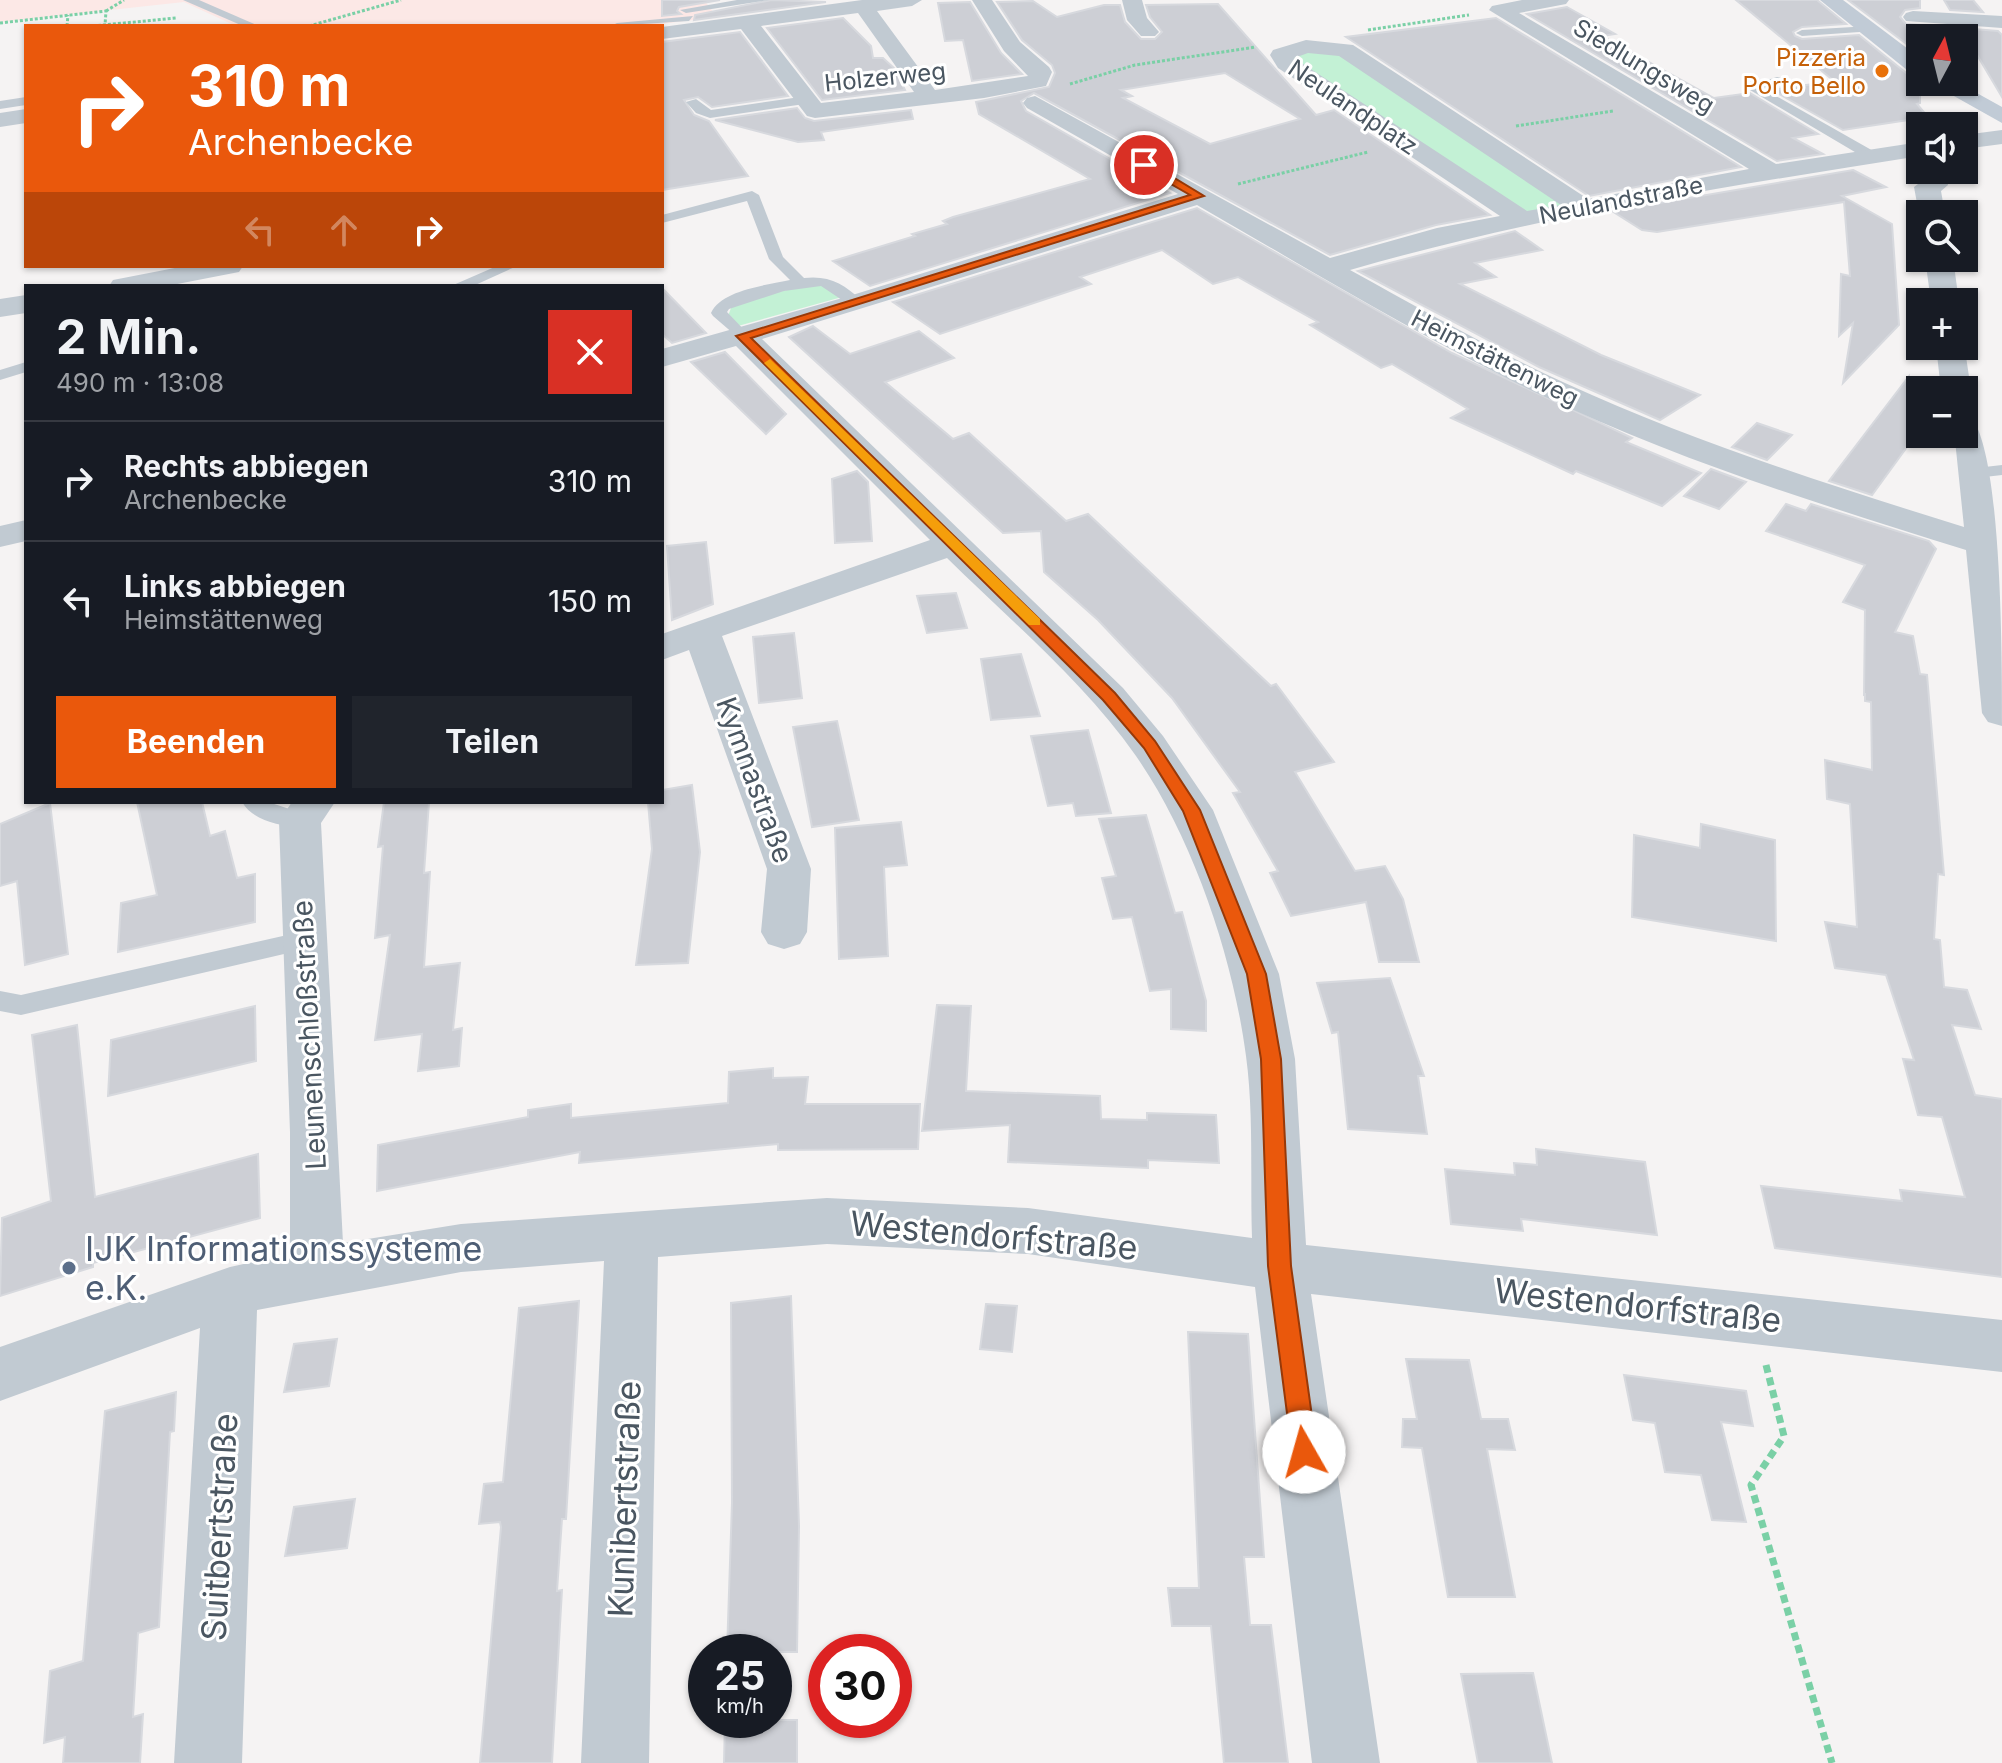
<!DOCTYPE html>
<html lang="de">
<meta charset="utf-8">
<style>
body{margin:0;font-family:Inter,sans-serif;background:#20242c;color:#f1f3f6;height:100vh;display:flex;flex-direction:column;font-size:30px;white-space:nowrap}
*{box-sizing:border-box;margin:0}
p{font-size:26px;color:#9ea1a6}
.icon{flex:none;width:44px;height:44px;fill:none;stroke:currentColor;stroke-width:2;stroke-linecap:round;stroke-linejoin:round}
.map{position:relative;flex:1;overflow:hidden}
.sheet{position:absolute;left:24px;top:284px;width:640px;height:520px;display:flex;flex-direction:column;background:#171b24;border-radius:0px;box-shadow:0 2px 6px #0004}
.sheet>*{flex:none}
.guide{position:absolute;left:24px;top:24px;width:640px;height:244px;border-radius:0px;box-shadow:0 2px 6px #0004;background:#ea580c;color:#fff;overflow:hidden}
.needle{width:52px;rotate:7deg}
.buttons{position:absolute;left:1906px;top:24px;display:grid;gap:16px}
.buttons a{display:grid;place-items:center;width:72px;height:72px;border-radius:0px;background:#171b24;box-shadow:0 2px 6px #0004;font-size:40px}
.speed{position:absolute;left:688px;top:1634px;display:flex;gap:16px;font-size:40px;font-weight:700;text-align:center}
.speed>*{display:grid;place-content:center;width:104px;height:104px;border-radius:50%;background:#171b24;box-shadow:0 2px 6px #0004;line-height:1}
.speed small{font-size:20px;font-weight:400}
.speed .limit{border:12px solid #d22;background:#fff;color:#111}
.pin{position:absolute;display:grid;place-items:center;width:68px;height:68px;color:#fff;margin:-34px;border:4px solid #fff;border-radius:50%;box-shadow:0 2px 8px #0007}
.me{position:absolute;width:88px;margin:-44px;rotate:353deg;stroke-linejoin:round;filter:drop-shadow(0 0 6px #0008)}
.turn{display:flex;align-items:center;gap:28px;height:168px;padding:0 32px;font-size:36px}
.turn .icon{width:104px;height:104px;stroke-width:2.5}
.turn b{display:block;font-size:56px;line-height:68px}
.lanes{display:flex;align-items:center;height:76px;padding:0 32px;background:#0003;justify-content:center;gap:40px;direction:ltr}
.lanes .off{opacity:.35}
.round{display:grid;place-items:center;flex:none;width:84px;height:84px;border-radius:0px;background:#20242c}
.headline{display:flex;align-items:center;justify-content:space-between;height:136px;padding:0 32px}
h1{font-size:48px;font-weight:700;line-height:60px}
.cta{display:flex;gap:16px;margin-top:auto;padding:16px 32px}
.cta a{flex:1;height:92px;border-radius:0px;background:#ea580c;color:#fff;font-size:32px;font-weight:700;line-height:92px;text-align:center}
.cta a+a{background:#20242c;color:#f1f3f6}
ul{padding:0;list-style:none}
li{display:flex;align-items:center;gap:24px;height:120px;padding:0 32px;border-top:2px solid #363941}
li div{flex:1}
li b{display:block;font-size:30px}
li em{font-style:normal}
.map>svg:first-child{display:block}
.medical{fill:#fce8e6}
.green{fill:#c3f1d5}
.building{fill:#cdcfd5;stroke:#d7d9de;stroke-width:2;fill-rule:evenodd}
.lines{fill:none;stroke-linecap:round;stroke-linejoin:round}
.path-far1{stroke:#7ad0a6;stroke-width:3;stroke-dasharray:3 2;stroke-linecap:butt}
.path{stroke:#7ad0a6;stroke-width:7;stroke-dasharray:8 5;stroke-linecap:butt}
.lane{fill:#c1cad2;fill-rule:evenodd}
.street{fill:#c1cad2;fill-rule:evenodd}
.secondary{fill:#c1cbd6;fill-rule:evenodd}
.route{fill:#ea580c;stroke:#983908;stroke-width:2}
.slow{fill:#f59e0b}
.food-dot{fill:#e8710a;stroke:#fff;stroke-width:3}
.service-dot{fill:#5c6f8a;stroke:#fff;stroke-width:3}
.labels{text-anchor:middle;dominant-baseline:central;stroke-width:6;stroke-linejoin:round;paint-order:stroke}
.far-food-label{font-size:24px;fill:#c56008;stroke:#fff;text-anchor:end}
.far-street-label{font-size:24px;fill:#4a5661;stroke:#fff}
.street-label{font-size:28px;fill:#4a5661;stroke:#fff}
.near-street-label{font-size:34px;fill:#4a5661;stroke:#fff}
.near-service-label{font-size:34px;fill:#4e5e75;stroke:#fff;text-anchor:start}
</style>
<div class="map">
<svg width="2002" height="1763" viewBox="0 0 2002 1763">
<rect width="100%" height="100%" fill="#f5f3f3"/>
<!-- medical -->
<polygon class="medical" points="0,0 704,0 717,17 645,26 236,26 184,2 0,22"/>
<!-- green -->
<g class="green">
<polygon points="1333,50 1565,205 1526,212 1290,56 1295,52"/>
<polygon points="812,284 825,286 842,297 738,326 728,316 731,308 741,301"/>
</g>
<!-- building -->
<g class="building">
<polygon points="662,0 720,0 679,7 677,11 681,14 662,16"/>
<polygon points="772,0 826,2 694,20 695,15"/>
<polygon points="1736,0 1817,0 1846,24 1802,27 1793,32 1795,36 1802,39 1859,35 1910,76 1920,79 1920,103 1917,104 1928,117 1843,130 1772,90 1834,81"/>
<polygon points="1848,0 1920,0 1920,8 1905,10 1900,17 1906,24 1920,25 1920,54"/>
<polygon points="1944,0 1973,0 1983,12 1950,10"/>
<path d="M1033,1L1057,17L1104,5H1120L1125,22L1141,39H1155L1162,32L1150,17L1146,5L1218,4L1316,115L1334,110L1490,215L1436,225L1330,255L1034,93L1021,101L1026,111L1170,193L870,286L833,261L915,236L912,234L947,224L943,221L953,217L1090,179L979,114L976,102L1049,87L1055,73L1052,65L1022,40L997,2ZM1225,73L1300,119L1210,144L1123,98L1132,96L1121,90Z"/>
<polygon points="970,2 1001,53 1022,74 972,81 963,40 945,41 938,3"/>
<polygon points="1567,7 1615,34 1602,36 1714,98 1750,93 1818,134 1793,138 1823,154 1777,161 1527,14"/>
<polygon points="843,18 871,46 873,58 883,58 894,68 905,90 822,100 767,28"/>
<polygon points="1496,18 1741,167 1589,196 1346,37"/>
<polygon points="1961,28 1998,31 2002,35 2002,97"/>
<polygon points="740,32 788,96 712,107 698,97 684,100 694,115 709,121 748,176 662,190 662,42"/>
<polygon points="797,108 805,118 814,121 911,110 913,119 821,132 824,140 798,142 715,120"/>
<polygon points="1853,170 1886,187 1842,196 1892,224 1899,325 1843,383 1853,323 1839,336 1841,274 1850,276 1844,202 1657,232 1642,230 1612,211"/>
<polygon points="1197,208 1452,353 1632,438 1626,442 1701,473 1662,506 1576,471 1573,474 1451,418 1468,409 1392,364 1381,368 1310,325 1318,322 1238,277 1213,284 1162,250 1080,277 1091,284 940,334 893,302"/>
<polygon points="1515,231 1542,250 1475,263 1496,277 1460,284 1601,355 1700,395 1660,420 1539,367 1358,271"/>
<polygon points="662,288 706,333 672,343 662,334"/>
<polygon points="813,326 850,354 919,331 954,358 885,382 953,439 969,433 1066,521 1088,514 1271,686 1276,684 1334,762 1295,772 1355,871 1385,866 1403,899 1419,962 1379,962 1366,902 1291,916 1270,873 1278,871 1233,793 1240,792 1172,698 1098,620 1044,572 1041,531 1003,533 789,337"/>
<polygon points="725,352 786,414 766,434 691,362"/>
<polygon points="1909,376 1915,436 1872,495 1829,481"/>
<polygon points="1757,423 1792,435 1767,460 1732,447"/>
<polygon points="1711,469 1746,482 1719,509 1684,496"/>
<polygon points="857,471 868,482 872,541 835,543 832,479"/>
<polygon points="1786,504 1806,511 1811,504 1929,541 1936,549 1895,632 1913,636 1920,674 1927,675 1944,875 1938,874 1934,939 1940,940 1944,987 1967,990 1981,1029 1952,1025 1975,1095 2002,1099 2002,1277 1775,1248 1761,1186 1902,1201 1900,1190 1965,1197 1942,1117 1918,1115 1903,1059 1914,1060 1886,975 1835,968 1825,922 1857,927 1850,804 1827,799 1825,760 1872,770 1871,702 1865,701 1865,693 1864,696 1865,610 1843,602 1865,565 1766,531"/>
<polygon points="706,542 713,604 672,620 667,546"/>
<polygon points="956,593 967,628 927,633 917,596"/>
<polygon points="794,633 802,698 759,703 753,637"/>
<polygon points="1021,654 1040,716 991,720 981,659"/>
<polygon points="837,721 859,820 812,827 793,727"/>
<polygon points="1088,730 1111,813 1076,816 1073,803 1048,806 1031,736"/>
<polygon points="692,785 700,852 688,963 636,965 652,849 648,802 662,802 662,790"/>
<polygon points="137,802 202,802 210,836 225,831 237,878 255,874 255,922 118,952 121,903 157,895"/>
<polygon points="384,802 429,802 424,873 430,872 424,967 460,963 453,1030 462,1028 459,1066 418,1071 422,1034 375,1040 390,935 375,938 383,846 378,847"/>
<polygon points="50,803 68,954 25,965 17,881 0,886 0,824"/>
<polygon points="1146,815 1175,913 1182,912 1206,1001 1206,1031 1171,1029 1171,989 1150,991 1132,917 1113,919 1102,878 1116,876 1099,819"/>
<polygon points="901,822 907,865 884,867 888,956 839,959 835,828"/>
<polygon points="1701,824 1775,840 1776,941 1632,917 1634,835 1700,848"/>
<polygon points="1390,978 1424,1076 1418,1076 1427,1134 1348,1129 1338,1032 1332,1033 1317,983"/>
<polygon points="937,1005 971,1006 966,1091 1100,1096 1101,1119 1147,1120 1147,1113 1216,1115 1219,1163 1148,1160 1148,1168 1008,1162 1010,1125 922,1131"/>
<polygon points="255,1006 256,1061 108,1096 111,1040"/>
<polygon points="77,1025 95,1197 258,1154 260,1218 93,1263 93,1267 0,1296 2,1218 51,1201 32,1035"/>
<polygon points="773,1068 773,1078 808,1077 805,1104 920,1104 918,1149 778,1150 778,1144 579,1163 580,1152 377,1191 378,1145 528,1117 528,1110 571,1104 571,1118 728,1103 729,1072"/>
<polygon points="1536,1149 1645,1162 1657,1235 1521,1219 1523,1231 1451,1224 1445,1169 1515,1175 1514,1163 1537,1165"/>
<polygon points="791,1296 799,1526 797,1652 727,1652 732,1503 731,1303"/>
<polygon points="579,1301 566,1519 562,1519 557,1591 562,1590 552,1763 480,1763 501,1527 500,1522 479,1524 484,1484 503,1482 519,1308"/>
<polygon points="986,1304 1017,1306 1012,1352 980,1349"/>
<polygon points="1188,1332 1248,1334 1264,1557 1244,1557 1250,1625 1271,1625 1288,1763 1224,1763 1211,1626 1172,1626 1168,1588 1199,1588"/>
<polygon points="337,1339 329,1386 284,1392 294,1344"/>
<polygon points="1406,1359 1469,1360 1481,1419 1508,1419 1515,1450 1487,1449 1515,1597 1448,1597 1422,1448 1402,1447 1403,1419 1417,1419"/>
<polygon points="1624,1375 1746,1391 1753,1426 1721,1422 1746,1522 1712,1520 1701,1475 1665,1472 1655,1423 1633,1420"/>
<polygon points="176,1392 174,1431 170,1432 159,1627 138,1633 133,1717 143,1714 140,1763 63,1763 65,1737 44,1743 50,1671 83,1661 105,1411"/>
<polygon points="355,1499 347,1548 285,1556 294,1507"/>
<polygon points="1533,1673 1552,1763 1478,1763 1461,1674"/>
<polygon points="725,1720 797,1720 797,1763 724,1763"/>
</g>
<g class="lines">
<!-- path-far1 -->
<g class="path-far1">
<polyline points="106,11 124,0"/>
<polyline points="0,23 106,11 105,25"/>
<polyline points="67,26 68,15"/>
<polyline points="93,26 176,18"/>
<polyline points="309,26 401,0"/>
<polyline points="1368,30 1469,15"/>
<polyline points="1070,84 1135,65 1256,47"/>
<polyline points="1516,126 1613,111"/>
<polyline points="1238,184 1368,152"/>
</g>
<!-- path -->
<polyline class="path" points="1766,1365 1784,1436 1751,1485 1832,1763"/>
<!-- lane -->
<g class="lane">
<polygon points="183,0 199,0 259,26 243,26"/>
<polygon points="737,0 769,0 686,13 680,10"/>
<polygon points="693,16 689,21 611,26 617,23"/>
<polygon points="1870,26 1874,31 1802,36 1796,33 1802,30"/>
<polygon points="1777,77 1781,78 1781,84 1762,88 1875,152 1875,158 1865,158 1745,87"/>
<polygon points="807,96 813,100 811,103 710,118 696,113 686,102 696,99 711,110"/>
<polygon points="26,97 26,105 0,109 0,101"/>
<path d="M752,191L759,195L783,257L804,278C829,275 844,284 861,300V306H851L821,286L784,291L729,309L727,312L750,336L742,341L713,316L711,313C721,290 767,285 790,280L769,259L747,201L662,223V215Z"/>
<polygon points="497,266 517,266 473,286 451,286"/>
<polygon points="26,362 26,372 0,380 0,370"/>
<polygon points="2002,465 2002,475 1976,478 1967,473 1976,468"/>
<path d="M242,802H268L308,815L312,821L300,829C279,824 254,822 242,802Z"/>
<polygon points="305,931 314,933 317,940 314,947 21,1015 0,1011 0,991 21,995"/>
</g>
<!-- street -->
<g class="street">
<path d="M862,0H922L912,6L877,11L935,90L1028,76L1004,51L972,0H992L1020,42L1049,67L1052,72L1046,86L984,98L815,118L807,116L741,29L662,39V27ZM858,13L914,92L821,103L761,26Z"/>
<polygon points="1122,0 1142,0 1147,18 1159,32 1155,36 1141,36 1127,20"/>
<path d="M1522,0H1569L1566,4L1519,13L1776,164L1920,142V156C1729,186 1536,216 1350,270C1421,309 1491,349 1565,383C1694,442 1829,485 1964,527L1955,440L1951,434H1964V420L1975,423C2002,473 2002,658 2002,726L1988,722L1982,713L1966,550C1822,505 1677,460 1541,395C1422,338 1310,270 1197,205L762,339L1123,688L1163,736L1213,810L1279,974L1295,1059L1306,1245L2002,1320V1372L1311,1294L1380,1763H1312L1255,1287L1028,1254L827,1244L658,1257L649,1763H581L604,1261L461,1272L257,1310L242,1763H174L200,1328L0,1401V1347L230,1267L290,1254V1132L279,821L292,802H335L321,823L343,1243L461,1224L827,1198L1028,1208L1252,1238C1250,1178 1254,1115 1246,1056C1233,957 1193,838 1136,756C1084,682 1011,621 947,558L722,636L811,869L807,932L800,944L784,949L768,944L761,932L767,869L689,650L662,660V634L930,540L736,346L662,367V349L846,297L1178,194L1027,108L1023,103L1027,98L1035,96L1330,258L1437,228L1500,216L1278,68L1270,55L1273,50L1306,40L1353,45L1588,199L1749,169L1489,10L1492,6ZM1308,53L1339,56L1561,205L1527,211L1294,58Z"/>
<polygon points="1913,11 2002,16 2002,28 1906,21 1903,17 1906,13"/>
<polygon points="26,109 26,123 0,127 0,113"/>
<polygon points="2002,130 2002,144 1964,149 1964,135"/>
<polygon points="1921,170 1945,170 1948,185 1941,191 1945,214 1919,214 1914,187 1922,181"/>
<polygon points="1925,258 1953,258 1959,302 1931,302"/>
<polygon points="185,266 243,266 239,272 167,286 109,286 113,280"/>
<polygon points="26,295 26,313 0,317 0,299"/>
<polygon points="1964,343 1971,390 1964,397 1964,390 1941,390 1936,346"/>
<polygon points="26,520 26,541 0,547 0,526"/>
</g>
<!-- secondary -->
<g class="secondary">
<polygon points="1820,0 1843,0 1920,58 1920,76 1912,74"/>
<polygon points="1929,82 1957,82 2002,107 2002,123"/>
</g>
</g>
<!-- route -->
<polygon class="route" points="1141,162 1148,162 1204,196 751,338 1115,693 1155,741 1200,810 1266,974 1281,1059 1291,1266 1317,1452 1313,1461 1304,1464 1296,1461 1292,1452 1268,1266 1261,1059 1247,974 1183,811 1144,748 1103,700 736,336 1190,195 1141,167"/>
<!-- slow -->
<polygon class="slow" points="770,359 1040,619 1040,625 1029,625 766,365 764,363"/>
<!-- markers -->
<circle class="food-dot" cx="1882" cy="71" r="8"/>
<circle class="service-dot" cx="69" cy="1268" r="8"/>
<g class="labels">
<!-- far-food labels -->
<g class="far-food-label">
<text x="1866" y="57">Pizzeria<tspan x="1866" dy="28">Porto Bello</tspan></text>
</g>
<!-- far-street labels -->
<g class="far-street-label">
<text transform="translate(1644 66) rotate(31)">Siedlungsweg</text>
<text transform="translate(885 77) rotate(-6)">Holzerweg</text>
<text transform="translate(1353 107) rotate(34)">Neulandplatz</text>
<text transform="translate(1621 200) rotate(-11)">Neulandstraße</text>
<text transform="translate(1495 358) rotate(27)">Heimstättenweg</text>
</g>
<!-- street labels -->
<g class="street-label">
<text transform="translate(755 780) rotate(70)">Kymnastraße</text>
<text transform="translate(309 1035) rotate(-93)">Leunenschloßstraße</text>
</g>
<!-- near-street labels -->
<g class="near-street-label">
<text transform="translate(994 1235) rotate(5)">Westendorfstraße</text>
<text transform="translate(1638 1305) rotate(6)">Westendorfstraße</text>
<text transform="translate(624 1499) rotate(-88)">Kunibertstraße</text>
<text transform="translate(219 1527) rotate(-87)">Suitbertstraße</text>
</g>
<!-- near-service labels -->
<g class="near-service-label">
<text x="85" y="1248">IJK Informationssysteme<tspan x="85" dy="39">e.K.</tspan></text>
</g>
</g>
</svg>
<div class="buttons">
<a><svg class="needle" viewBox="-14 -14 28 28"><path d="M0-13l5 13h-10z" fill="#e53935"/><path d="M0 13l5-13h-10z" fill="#9ea1a6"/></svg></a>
<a><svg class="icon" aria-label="sound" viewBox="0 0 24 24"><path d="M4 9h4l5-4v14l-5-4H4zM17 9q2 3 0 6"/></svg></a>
<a><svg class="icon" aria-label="search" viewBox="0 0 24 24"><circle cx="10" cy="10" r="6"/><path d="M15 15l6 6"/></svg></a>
<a>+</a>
<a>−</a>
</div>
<div class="speed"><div>25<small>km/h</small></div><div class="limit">30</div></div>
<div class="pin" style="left:1144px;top:165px;background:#d93025"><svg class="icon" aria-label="arrive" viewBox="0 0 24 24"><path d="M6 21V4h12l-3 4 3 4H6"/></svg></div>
<svg class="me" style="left:1304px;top:1452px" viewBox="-20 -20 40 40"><circle r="19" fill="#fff"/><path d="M0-13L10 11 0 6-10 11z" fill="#ea580c"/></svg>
<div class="guide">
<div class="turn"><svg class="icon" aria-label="right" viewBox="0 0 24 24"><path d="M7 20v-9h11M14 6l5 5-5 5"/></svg><div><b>310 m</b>Archenbecke</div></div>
<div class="lanes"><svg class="icon off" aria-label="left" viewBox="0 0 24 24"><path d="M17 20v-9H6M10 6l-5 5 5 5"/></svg><svg class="icon off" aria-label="ahead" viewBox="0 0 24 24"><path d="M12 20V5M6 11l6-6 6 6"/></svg><svg class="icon" aria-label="right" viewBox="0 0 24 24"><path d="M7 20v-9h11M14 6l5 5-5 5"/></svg></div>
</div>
<section class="sheet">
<div class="headline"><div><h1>2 Min.</h1><p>490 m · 13:08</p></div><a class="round" style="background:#d93025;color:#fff"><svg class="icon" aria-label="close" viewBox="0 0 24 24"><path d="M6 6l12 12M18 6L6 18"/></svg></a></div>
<ul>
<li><svg class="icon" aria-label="right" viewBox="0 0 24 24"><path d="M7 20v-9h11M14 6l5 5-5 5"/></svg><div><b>Rechts abbiegen</b><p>Archenbecke</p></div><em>310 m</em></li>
<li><svg class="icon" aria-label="left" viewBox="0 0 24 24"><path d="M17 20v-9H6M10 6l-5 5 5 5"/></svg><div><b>Links abbiegen</b><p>Heimstättenweg</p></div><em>150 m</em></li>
</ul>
<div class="cta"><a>Beenden</a><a>Teilen</a></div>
</section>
</div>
